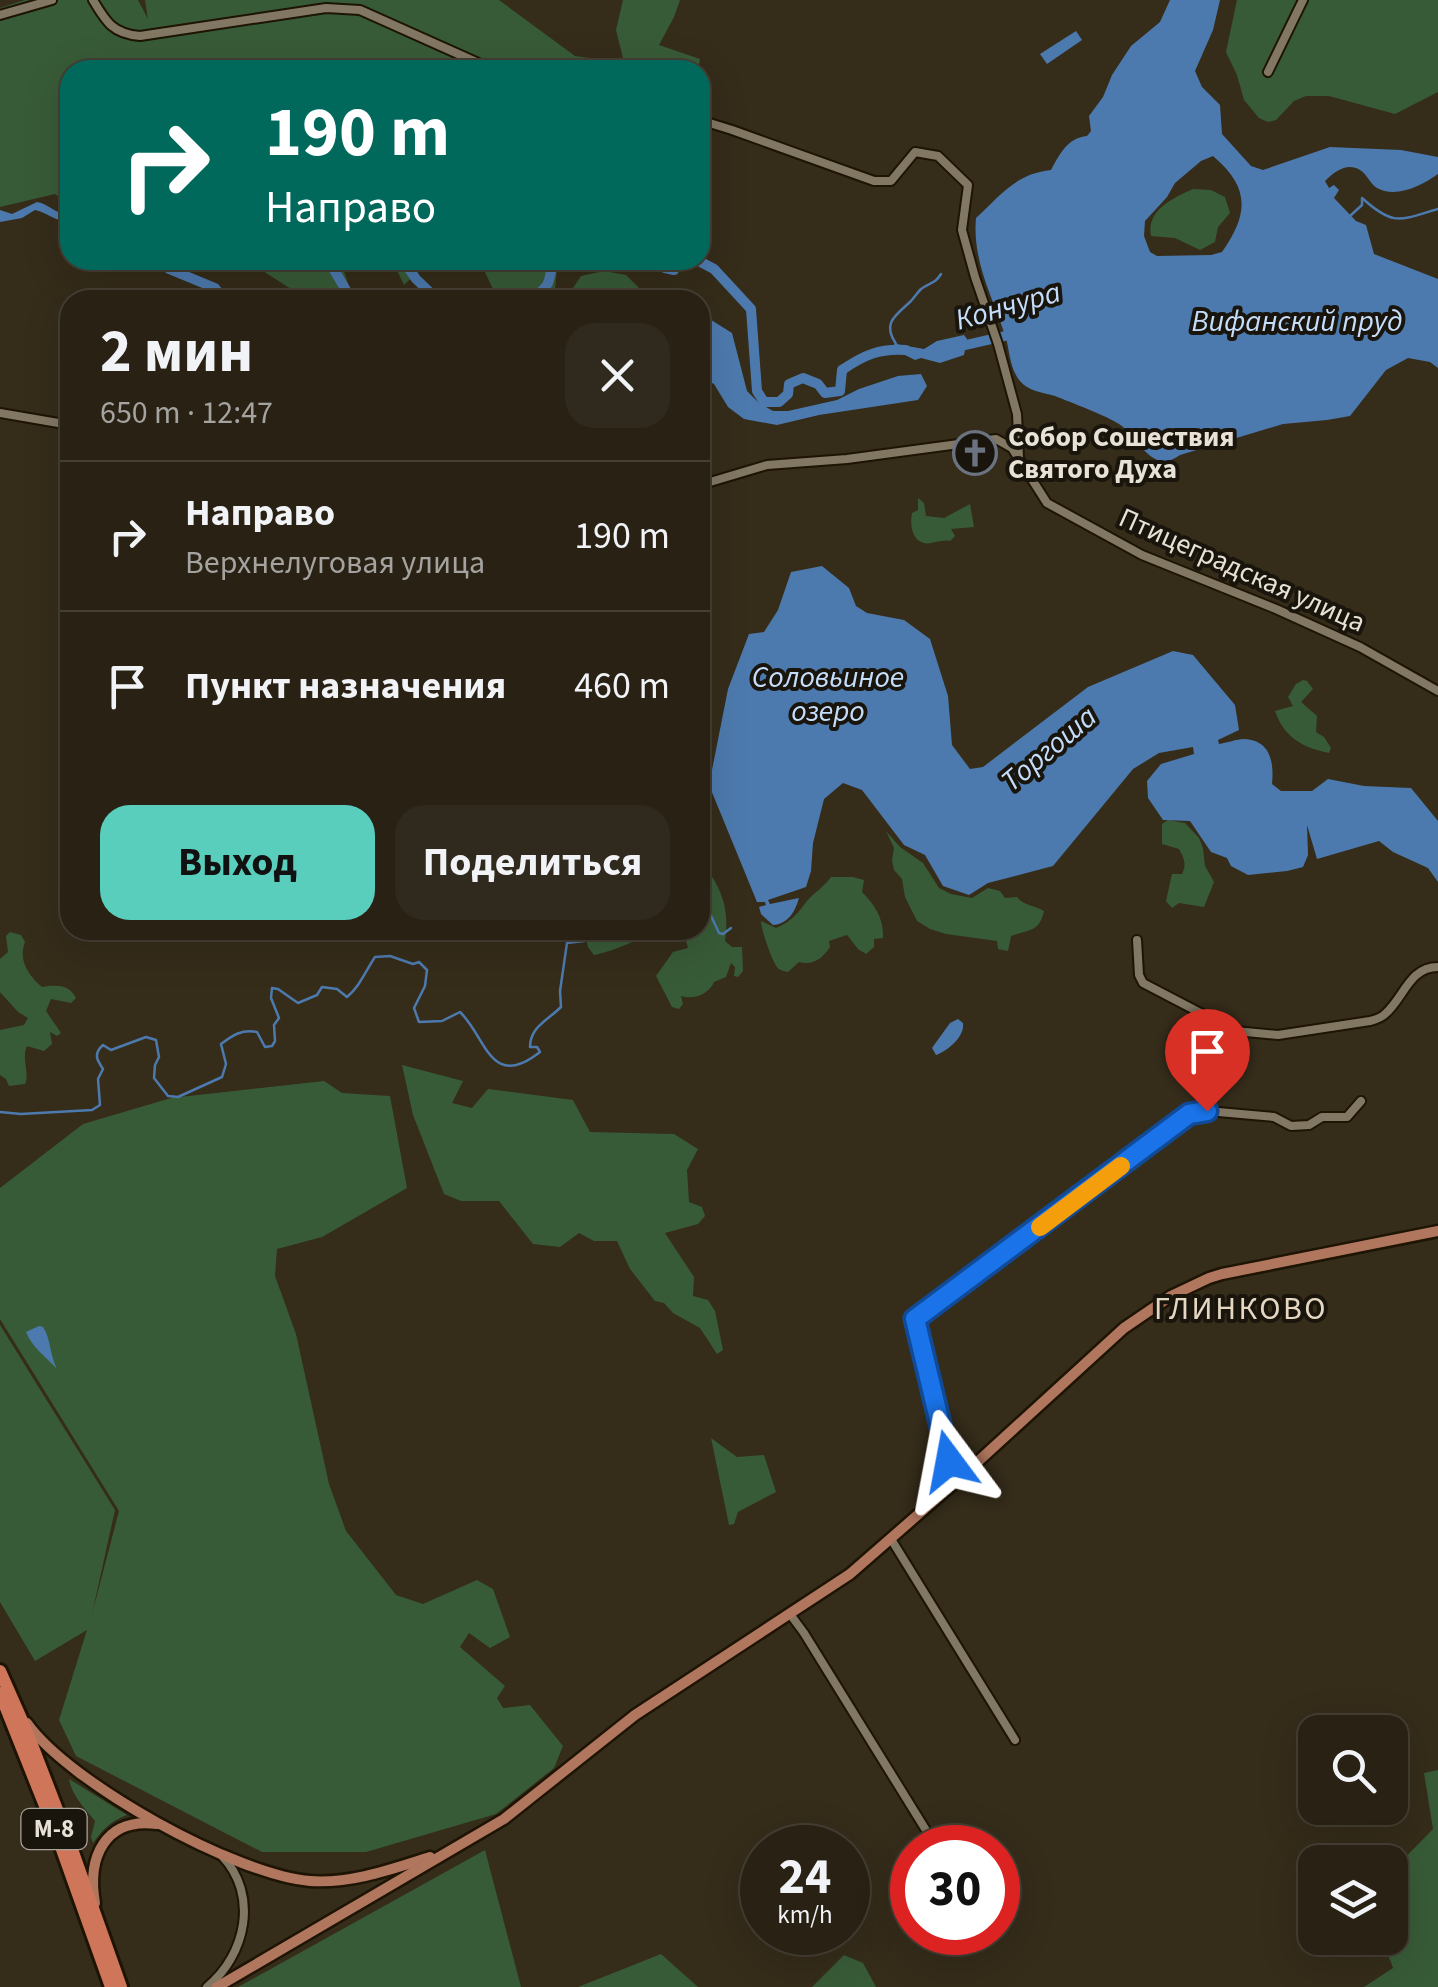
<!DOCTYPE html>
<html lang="ru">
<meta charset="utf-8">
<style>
body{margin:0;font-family:"Source Sans 3",sans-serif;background:#30291d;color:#f1f3f6;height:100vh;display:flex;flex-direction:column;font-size:38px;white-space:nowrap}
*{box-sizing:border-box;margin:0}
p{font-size:32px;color:#a5a3a0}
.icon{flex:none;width:55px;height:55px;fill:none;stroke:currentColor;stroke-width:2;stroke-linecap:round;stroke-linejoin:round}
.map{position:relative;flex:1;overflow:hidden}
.drawer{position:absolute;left:60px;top:290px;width:650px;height:650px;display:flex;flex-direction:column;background:#282114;border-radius:30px;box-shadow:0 10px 40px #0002,0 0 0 2px #443e34}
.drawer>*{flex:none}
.guide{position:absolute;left:60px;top:60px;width:650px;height:210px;border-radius:30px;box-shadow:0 10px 40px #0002,0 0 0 2px #443e34;background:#00695c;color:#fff;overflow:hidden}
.buttons{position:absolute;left:1298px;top:1715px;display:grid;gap:20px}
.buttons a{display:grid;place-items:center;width:110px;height:110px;border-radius:20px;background:#282114;box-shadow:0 10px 40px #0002,0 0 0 2px #443e34;font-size:50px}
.speed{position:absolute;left:740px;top:1825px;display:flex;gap:20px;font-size:50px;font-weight:700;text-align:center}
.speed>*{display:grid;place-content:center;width:130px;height:130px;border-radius:50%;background:#282114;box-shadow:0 10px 40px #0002,0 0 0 2px #443e34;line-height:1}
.speed small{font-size:25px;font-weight:400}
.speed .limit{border:15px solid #d22;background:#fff;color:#111}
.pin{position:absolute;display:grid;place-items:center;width:85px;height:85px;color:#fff;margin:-102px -42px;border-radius:50% 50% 50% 0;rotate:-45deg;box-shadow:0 0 10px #0007}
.pin .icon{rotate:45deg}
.me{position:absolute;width:110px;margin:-55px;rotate:347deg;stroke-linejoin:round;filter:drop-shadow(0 0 8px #0008)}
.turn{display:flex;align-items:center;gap:35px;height:210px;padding:0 40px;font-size:45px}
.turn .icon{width:130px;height:130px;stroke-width:2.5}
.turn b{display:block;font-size:70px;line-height:85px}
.round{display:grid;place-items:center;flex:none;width:105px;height:105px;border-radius:30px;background:#30291d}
.summary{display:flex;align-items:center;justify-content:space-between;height:170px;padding:0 40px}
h1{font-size:60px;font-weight:700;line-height:75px}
.cta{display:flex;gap:20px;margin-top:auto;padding:20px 40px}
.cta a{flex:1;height:115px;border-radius:30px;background:#5acebd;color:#111;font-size:40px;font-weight:700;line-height:115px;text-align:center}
.cta a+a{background:#30291d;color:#f1f3f6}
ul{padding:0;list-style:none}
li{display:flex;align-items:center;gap:30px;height:150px;padding:0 40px;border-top:2px solid #443e34}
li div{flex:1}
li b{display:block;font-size:38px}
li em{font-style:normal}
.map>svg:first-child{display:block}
.green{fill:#385b37}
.water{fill:#4d7aae;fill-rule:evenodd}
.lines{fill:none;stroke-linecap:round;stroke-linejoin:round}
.stream{stroke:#4d7aae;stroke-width:2.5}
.river{stroke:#4d7aae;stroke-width:10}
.minor-casing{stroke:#1d1404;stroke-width:12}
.major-casing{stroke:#1d1404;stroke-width:15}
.highway-casing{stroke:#1d1404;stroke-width:18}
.minor{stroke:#827763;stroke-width:8}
.major{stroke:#b0765e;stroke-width:10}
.highway{stroke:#ce755a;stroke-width:12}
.route-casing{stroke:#114b97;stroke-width:25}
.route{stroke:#1a73e8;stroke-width:18}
.slow{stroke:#f59e0b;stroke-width:18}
.labels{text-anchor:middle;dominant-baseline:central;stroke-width:8;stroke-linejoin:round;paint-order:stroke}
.shield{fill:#19150d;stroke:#aaa49a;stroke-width:2.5}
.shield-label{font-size:25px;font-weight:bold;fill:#e8e2d6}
.poi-label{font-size:28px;font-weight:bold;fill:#e8e2d6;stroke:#19150d;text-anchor:start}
.street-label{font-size:28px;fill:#e8e2d6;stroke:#19150d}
.water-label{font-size:30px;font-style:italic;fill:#c4ddfb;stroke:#19150d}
.quarter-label{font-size:32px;letter-spacing:2.5px;fill:#e4d8c2;stroke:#19150d}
</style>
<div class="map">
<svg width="1438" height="1987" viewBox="0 0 1438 1987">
<rect width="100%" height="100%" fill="#352c1a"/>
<!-- green -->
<g class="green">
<polygon points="25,0 138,0 148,19 145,0 499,0 575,56 596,59 600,70 70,70 70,204 55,194 0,207 0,8"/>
<polygon points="623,0 680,0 674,17 659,45 700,59 698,70 626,70 616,30"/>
<polygon points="1237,0 1438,0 1438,92 1395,114 1329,96 1306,96 1294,101 1276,120 1268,122 1259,118 1244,100 1237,75 1226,52"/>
<path d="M1193,189L1211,190L1225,197L1230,213L1218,227L1215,242L1200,250L1175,238L1151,236C1146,210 1173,198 1193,189Z"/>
<polygon points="246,260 340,260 353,298 290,300 291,289"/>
<polygon points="392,260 460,260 420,270 404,285"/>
<polygon points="466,260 558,260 555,288 548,300 498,300 485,272"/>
<polygon points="604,271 626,275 642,291 634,300 565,300 581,276"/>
<path d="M918,498L924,503L926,516L944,518L970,504L974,527L951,529L955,536L950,541C940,539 931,545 924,543C911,540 910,523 912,513L918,510Z"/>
<path d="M1303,680L1307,681L1313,689L1301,702L1317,716L1316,732L1324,737L1331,748L1329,753C1304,748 1284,738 1275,711L1293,706L1288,697L1296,684Z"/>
<path d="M1168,820L1185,823L1199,838L1203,848L1205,866L1214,882L1204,907L1179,903L1172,908L1166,901L1172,874H1182C1187,864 1184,858 1179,849L1162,844V824Z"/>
<path d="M886,831L900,847L923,863L939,888L951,894L972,898L988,888L1000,891L1005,898L1017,897C1024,906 1034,905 1044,911C1039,933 1029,929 1011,936L1008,951L998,949L997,941L946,934L930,929L917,921L905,897L902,879L894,870L892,860L894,848Z"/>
<path d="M702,863C722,887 730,911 725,941L732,947H742L743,971L738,977L734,976L735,967L731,963L726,977L714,982C709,994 694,1000 681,996L683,1004L679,1009L672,1007L656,976L673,952L688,948L683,930H700V868Z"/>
<path d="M831,877H853L864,880L862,892C875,905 884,919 883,938L874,939V947L866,954L858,949L847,935L829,941L830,947C823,958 813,966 799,962L788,972C785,971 782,971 779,969C773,965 761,929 761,921L776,928C791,922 798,913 807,901C815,892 824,887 831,877Z"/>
<path d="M592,930H669L667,935L660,932C637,938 617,951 594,955L588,947L585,935Z"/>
<path d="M10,932L21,935L25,942C18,960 28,975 42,987C56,985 69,984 76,998L71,1003L51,999L46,1011L61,1033L57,1036L50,1032L52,1044L44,1051L27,1046C21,1059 30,1073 25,1084L9,1086L6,1079L0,1075V1030L24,1025L28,1018L18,1012L0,992V959L8,952L6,936Z"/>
<polygon points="402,1065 463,1081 452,1103 472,1108 488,1089 573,1100 590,1132 674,1134 698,1149 687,1170 689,1202 702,1207 705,1216 698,1224 665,1233 694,1277 693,1296 708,1300 715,1311 723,1350 717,1354 700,1328 673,1313 664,1303 655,1301 630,1269 617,1241 594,1241 579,1233 560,1247 533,1244 499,1201 461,1201 444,1194 413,1115"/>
<polygon points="324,1081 342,1093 390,1096 407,1188 322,1237 277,1249 275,1276 296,1334 329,1484 346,1531 396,1595 423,1604 477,1580 493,1589 510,1637 490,1648 469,1633 460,1647 505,1686 497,1698 503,1708 530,1705 563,1746 554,1768 496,1814 366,1852 262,1852 76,1756 59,1720 87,1630 35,1661 0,1602 0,1325 115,1510 92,1614 119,1511 0,1319 0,1188 83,1124 171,1098"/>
<polygon points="711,1438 737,1457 764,1455 776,1492 738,1512 734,1524 729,1525"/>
<polygon points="1438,1770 1438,1987 1364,1987 1393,1968 1382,1939 1356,1943 1352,1938 1390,1938 1390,1873 1433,1829 1424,1773"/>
<path d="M69,1779L127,1815C111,1821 103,1829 93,1843L91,1837L95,1821C85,1809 71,1794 69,1779Z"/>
<polygon points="485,1850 521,1987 238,1987"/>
<polygon points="661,1954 698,1987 578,1987"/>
<polygon points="844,1955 863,1963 876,1987 812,1987"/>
</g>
<!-- water -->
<g class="water">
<path d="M1170,0H1220L1213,30L1195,71L1202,87L1220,105L1222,134L1251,166L1263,170L1330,147L1401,150L1438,157V174C1423,185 1396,199 1377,188C1370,184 1367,174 1360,170C1347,162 1334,172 1325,181L1329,188L1334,185L1339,190L1334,198L1356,221L1366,225L1374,254L1438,279V368L1430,362L1408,358L1386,370L1350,416L1327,420L1283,424L1180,455C1151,476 1139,437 1119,424C1107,416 1070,402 1055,396C1041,392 1024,391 1016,375C1010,365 1009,349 1006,338C993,298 972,261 976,218C1001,195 1015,174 1051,170C1060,154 1067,138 1087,136L1091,131L1089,116L1103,97L1112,75L1131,46L1160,22ZM1213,156C1250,187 1249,214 1222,252L1211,255L1157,256L1150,252L1144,236L1145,221L1167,197L1175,183L1201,161Z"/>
<polygon points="1076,31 1082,40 1047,64 1040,54"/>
<path d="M37,202C50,204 55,215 70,214V221C54,222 49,213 35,210L22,218L0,222V210L12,214Z"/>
<polygon points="700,313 732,333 747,391 759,403 773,411 788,411 837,400 859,389 898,376 921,374 927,386 918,400 819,415 777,425 744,419 728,407 714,384 700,377"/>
<polygon points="964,335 967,339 964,355 940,363 921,358 915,360 893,349 896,344 924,349 937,341"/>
<path d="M822,566L849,588L856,606L867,613L904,620L930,639L948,696L952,745L970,769L983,767L1088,687L1173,651L1193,655L1235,705L1239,730L1218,740L1219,744C1226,743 1237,739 1244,739C1271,740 1274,763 1272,784L1281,791H1312L1328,779L1364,786L1411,788L1438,821V882L1428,868L1393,852L1379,841L1317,859L1307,825L1308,855L1303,867L1287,871L1248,875L1231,866L1227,858L1211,852L1190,821L1163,820L1148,798L1147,781L1161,764L1194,754L1193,747L1159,753L1133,769L1053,866L988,883L969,895L943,886L925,855L904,845L862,790L843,783L824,799L813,843L811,871L806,887L768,900L770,904L799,898C795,912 788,924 773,925L761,914L759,907L766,905L765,902H757L709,785L728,689L749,634L764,632L778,610L791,572Z"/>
<path d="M958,1019L963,1023C965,1037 947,1051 936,1055L932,1048L950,1023Z"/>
<path d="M39,1326L43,1327C51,1339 50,1356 57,1369C46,1357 32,1347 26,1332Z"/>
</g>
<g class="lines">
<!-- stream -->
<g class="stream">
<path d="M1350,216L1362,205V198C1394,227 1400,220 1438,209"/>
<path d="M893,349L896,344C882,323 895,316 910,302C914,298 917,293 921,289C930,282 935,284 941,274"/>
<polyline points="700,892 719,933 723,934 731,928"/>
<path d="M0,1112L21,1114L92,1110L100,1105L98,1079L103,1069C97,1060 93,1054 103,1045L111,1050L146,1037L156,1040L159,1057L155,1065L154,1078L168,1096L178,1097L222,1077L226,1064L221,1044C233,1035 242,1029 257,1032L265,1047L272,1046L275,1041L274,1025L279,1018L271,998L272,988L278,989L298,1003L317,995L322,987L337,989L347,997C360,986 365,972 375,957L390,956L413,964L419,962L427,970L425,986L414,1008L419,1022L442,1021L460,1012C487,1038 490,1091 540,1052L537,1047H530C530,1027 548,1020 561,1007L560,991L567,943L584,941L619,930"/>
</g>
<!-- river -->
<g class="river">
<polyline points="167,260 169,269 215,288 219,293 215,300"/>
<polyline points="332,260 330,263 347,292 344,300"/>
<polyline points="403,260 416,279 438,300"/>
<polyline points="620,260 622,262 625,260"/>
<polyline points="665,260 665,268 674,270 678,260"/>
<path d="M697,260L714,269L751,309L757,391L764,402H779L788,394L789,384L803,378L818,384L825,393L840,391L842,370C864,355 880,348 906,350"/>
<path d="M531,300C555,281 546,284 554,260"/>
<polyline points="957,347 1005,336"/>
</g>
<!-- minor casing -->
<g class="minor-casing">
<g id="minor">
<path d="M93,0C106,22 113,34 140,36L326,8L360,10L494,70"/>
<polyline points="0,15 52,0"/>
<polyline points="1268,72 1303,0"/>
<polyline points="700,120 732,130 874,181 891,181 915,152 938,156 968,185 962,230 975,277 998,344 1017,414 1019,458"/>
<polyline points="0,413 70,425"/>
<polyline points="700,485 767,465 847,459 996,439 1012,448 1047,503 1142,555 1276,609 1360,647 1438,691"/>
<path d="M1137,940L1139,975L1143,983L1235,1031L1278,1035L1370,1021C1374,1020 1382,1017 1385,1014C1404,998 1409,967 1438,967"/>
<polyline points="961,1477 949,1461 915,1319 1189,1114 1207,1111 1274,1117 1291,1126 1309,1125 1322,1117 1347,1117 1361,1101"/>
<polyline points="891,1539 1015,1740"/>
<polyline points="790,1614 804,1633 937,1848"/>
<path d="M207,1987C246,1955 259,1895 222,1856"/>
</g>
</g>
<!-- major casing -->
<g class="major-casing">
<g id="major">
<path d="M27,1723C69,1783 236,1875 310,1881C351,1884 392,1869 430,1857"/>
<path d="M95,1903C87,1857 105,1817 157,1824"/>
<polyline points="217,1987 504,1819 635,1715 850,1574 961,1477 1124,1328 1171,1296 1209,1278 1222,1274 1438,1231"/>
</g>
</g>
<!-- highway casing -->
<g class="highway-casing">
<g id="highway">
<polyline points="0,1671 27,1732 68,1838 121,1987"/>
<polyline points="0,1693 59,1841 111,1987"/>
</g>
</g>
<!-- minor -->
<use href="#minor" class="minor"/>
<!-- major -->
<use href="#major" class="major"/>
<!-- highway -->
<use href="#highway" class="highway"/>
</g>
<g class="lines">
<!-- route casing -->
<g class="route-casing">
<polyline id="route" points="949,1461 915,1319 1189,1114 1207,1111"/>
</g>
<!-- route -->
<use href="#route" class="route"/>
<!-- slow -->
<polyline class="slow" points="1040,1227 1121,1166"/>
</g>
<!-- icons -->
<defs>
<g id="church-ring" transform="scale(2.25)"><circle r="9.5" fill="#19150d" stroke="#6b7280" stroke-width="1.5"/><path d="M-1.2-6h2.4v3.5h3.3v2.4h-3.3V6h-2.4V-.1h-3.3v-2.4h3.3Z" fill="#6b7280"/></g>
</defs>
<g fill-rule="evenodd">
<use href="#church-ring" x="975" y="453"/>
</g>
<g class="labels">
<!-- shield labels -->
<rect class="shield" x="21.5" y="1809" width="65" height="40" rx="8"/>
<g class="shield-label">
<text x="54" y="1829">М-8</text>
</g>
<!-- poi labels -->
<g class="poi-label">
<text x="1008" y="437">Собор Сошествия<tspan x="1008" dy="32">Святого Духа</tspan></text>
</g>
<!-- street labels -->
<g class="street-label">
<text transform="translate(1242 570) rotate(24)">Птицеградская улица</text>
</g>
<!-- water labels -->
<g class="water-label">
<text transform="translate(1008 306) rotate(-16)">Кончура</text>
<text x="1297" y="321">Вифанский пруд</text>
<text x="828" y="677">Соловьиное<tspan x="828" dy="34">озеро</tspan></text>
<text transform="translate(1049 749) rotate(-40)">Торгоша</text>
</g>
<!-- quarter labels -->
<g class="quarter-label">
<text x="1241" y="1309">ГЛИНКОВО</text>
</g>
</g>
</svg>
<div class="buttons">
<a><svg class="icon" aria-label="search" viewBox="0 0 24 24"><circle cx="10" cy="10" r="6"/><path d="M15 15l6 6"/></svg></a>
<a><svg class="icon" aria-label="layers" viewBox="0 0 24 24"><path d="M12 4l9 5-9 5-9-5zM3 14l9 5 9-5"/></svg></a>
</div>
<div class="speed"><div>24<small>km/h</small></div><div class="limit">30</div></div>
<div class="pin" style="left:1207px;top:1111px;background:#d93025"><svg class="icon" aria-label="arrive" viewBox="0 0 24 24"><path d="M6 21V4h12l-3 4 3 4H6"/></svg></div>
<svg class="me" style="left:949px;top:1461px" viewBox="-20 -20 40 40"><path d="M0-17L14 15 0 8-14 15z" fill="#1a73e8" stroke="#fff" stroke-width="4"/></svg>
<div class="guide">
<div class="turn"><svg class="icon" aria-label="right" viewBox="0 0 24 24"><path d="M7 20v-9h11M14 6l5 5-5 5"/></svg><div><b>190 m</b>Направо</div></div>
</div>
<section class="drawer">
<div class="summary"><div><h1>2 мин</h1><p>650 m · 12:47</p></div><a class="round"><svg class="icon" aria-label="close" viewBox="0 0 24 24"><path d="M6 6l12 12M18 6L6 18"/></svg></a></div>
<ul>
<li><svg class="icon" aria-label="right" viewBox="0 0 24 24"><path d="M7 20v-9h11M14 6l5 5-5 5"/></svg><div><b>Направо</b><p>Верхнелуговая улица</p></div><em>190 m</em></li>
<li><svg class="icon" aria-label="arrive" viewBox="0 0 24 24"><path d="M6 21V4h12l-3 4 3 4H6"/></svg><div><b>Пункт назначения</b></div><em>460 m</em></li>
</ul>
<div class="cta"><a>Выход</a><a>Поделиться</a></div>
</section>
</div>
